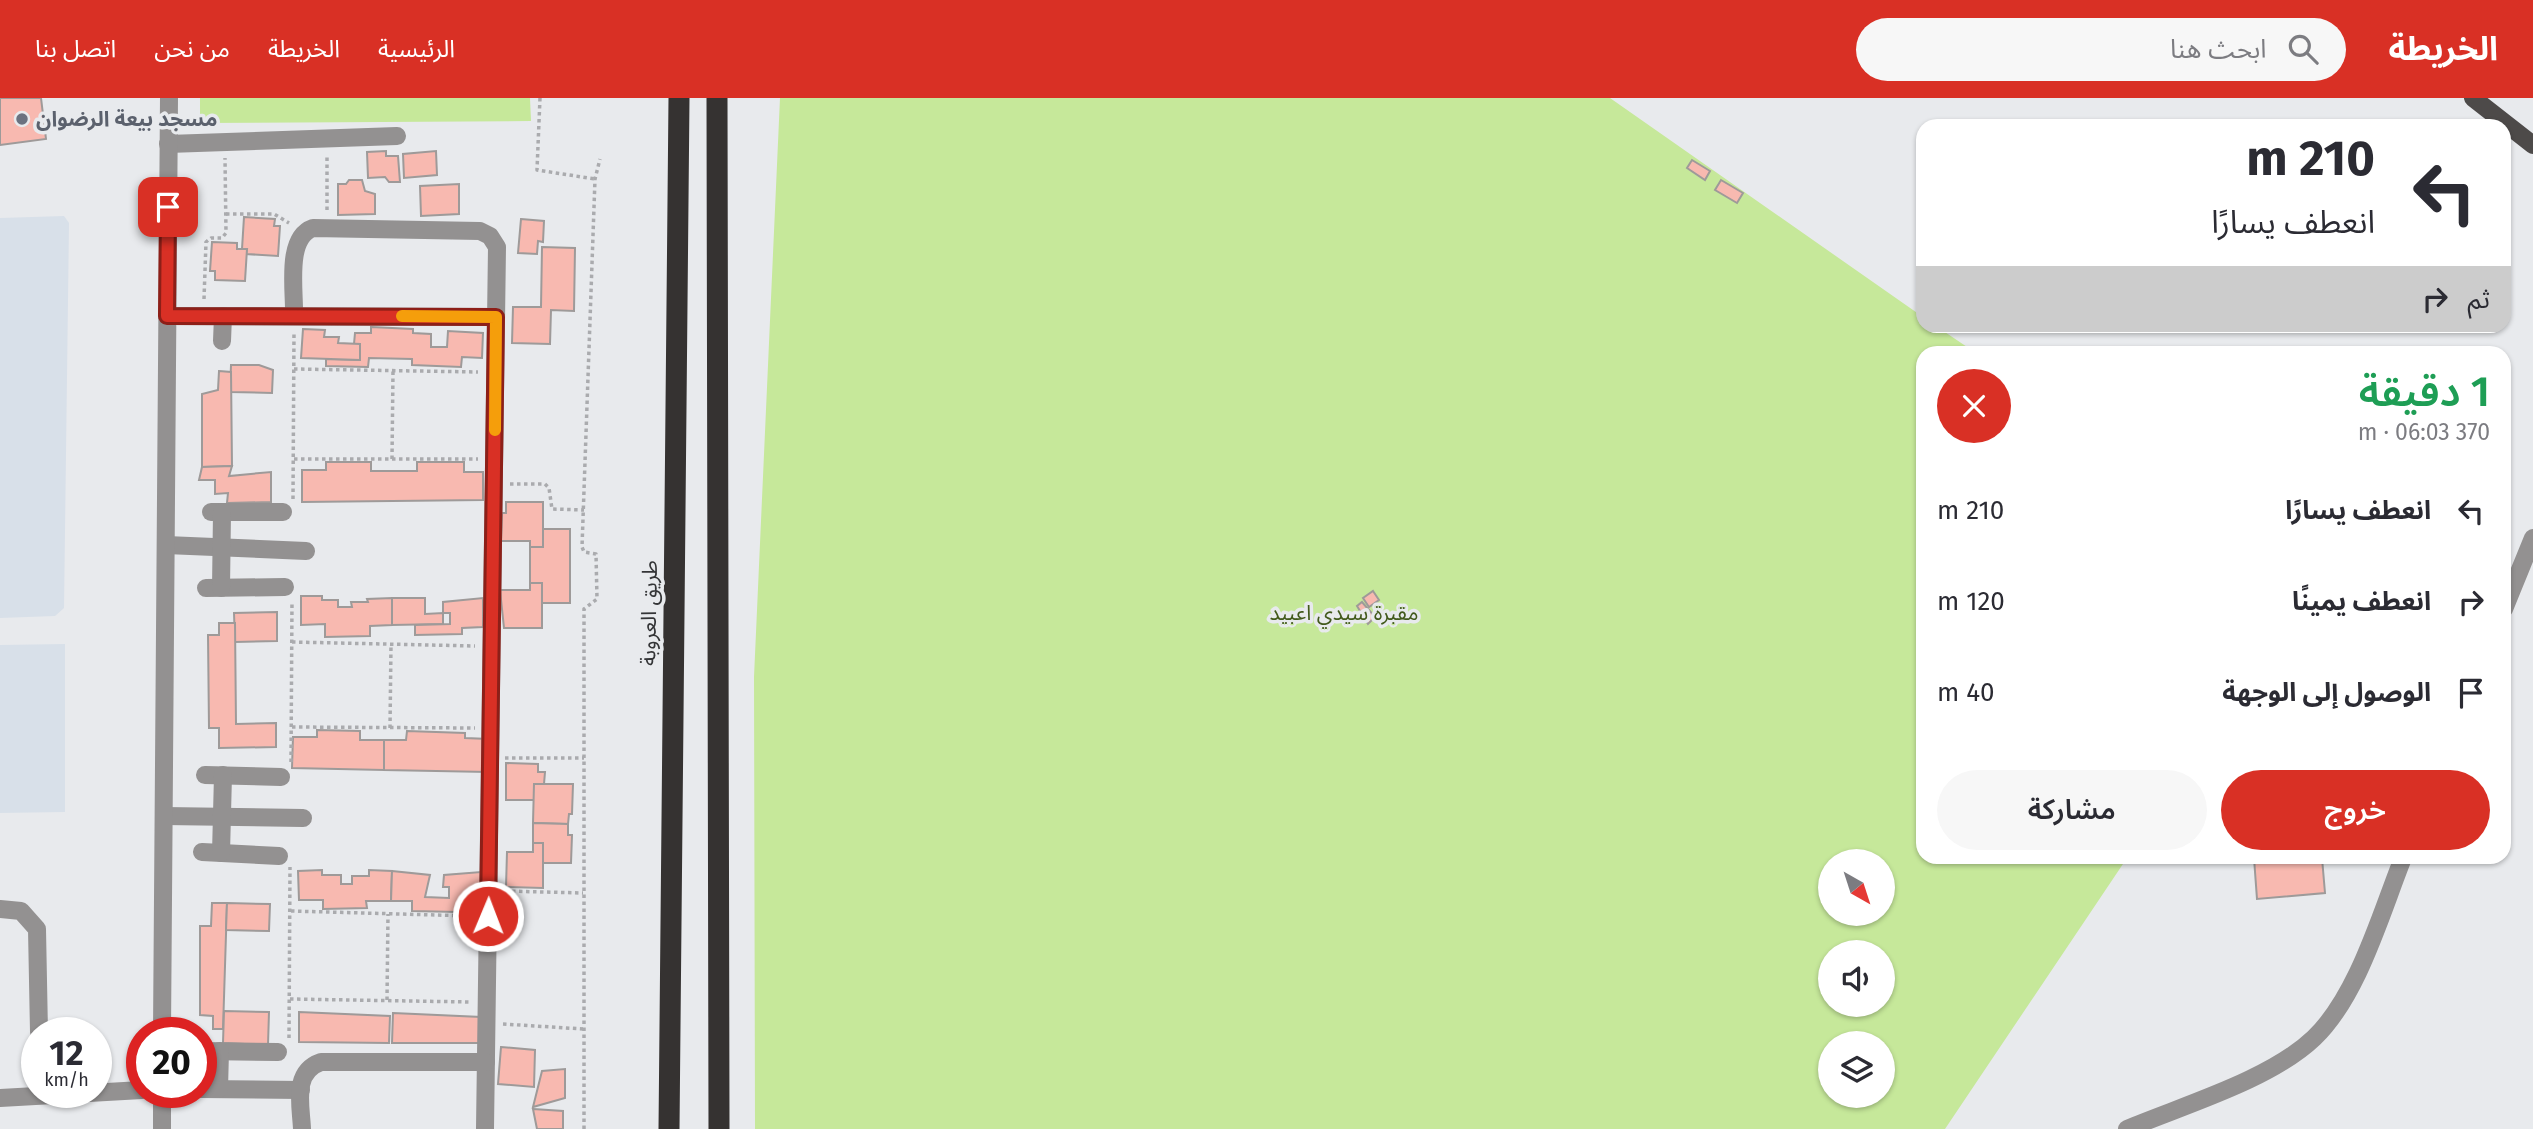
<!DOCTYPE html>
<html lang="ar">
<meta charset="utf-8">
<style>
body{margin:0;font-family:"Fira Sans","Noto Sans Arabic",sans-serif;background:#f7f7f7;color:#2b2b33;direction:rtl;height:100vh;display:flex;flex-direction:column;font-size:26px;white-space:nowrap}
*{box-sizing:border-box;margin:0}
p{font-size:23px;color:#7c7c81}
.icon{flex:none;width:38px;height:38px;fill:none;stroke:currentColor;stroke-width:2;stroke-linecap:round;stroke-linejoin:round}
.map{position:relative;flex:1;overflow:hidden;direction:ltr}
.drawer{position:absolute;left:1916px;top:248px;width:595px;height:518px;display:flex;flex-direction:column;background:#fff;border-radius:21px;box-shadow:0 2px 5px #0004;direction:rtl}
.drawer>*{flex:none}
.guide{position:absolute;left:1916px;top:21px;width:595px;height:214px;border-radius:21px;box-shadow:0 2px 5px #0004;direction:rtl;background:#fff;color:#2b2b33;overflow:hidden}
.needle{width:46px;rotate:141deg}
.buttons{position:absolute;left:1818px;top:751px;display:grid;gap:14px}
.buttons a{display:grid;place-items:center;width:77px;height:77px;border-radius:50%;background:#fff;box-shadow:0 2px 5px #0004;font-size:35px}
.speed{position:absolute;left:21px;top:919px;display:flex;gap:14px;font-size:35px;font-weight:700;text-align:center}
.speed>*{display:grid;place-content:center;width:91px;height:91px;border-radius:50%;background:#fff;box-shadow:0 2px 5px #0004;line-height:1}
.speed small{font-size:18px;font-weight:400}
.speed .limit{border:10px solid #d22;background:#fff;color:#111}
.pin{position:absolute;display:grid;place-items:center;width:60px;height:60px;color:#fff;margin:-30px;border-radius:14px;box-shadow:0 4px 10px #0006}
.me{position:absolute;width:77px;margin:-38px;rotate:1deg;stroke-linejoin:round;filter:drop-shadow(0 0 5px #0008)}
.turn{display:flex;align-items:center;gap:24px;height:147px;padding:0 21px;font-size:32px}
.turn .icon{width:91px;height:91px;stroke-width:2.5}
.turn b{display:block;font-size:49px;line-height:60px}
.then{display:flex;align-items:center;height:66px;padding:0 21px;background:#0003;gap:14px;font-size:26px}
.round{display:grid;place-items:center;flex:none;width:74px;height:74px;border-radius:37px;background:#f7f7f7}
.headline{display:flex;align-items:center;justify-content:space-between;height:119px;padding:0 21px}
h1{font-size:42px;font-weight:600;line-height:52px;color:#1e9e55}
.button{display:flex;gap:14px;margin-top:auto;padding:14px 21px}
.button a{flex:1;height:80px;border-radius:42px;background:#d93025;color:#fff;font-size:28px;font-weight:600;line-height:80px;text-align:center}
.button a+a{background:#f7f7f7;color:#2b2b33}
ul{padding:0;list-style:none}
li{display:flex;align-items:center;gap:21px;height:91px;padding:0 21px}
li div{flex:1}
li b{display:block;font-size:26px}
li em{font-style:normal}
header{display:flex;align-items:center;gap:42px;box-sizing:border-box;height:98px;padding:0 35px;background:#d93025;color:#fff}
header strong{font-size:33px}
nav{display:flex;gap:38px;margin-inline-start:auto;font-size:24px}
.search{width:490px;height:63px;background:#f7f7f7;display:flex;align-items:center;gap:18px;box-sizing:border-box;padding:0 24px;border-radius:38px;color:#7c7c81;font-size:26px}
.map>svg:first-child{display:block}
.built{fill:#d8e0e9}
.green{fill:#c6e89a;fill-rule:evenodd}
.building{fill:#f8b9b0;stroke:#9e9a99;stroke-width:2}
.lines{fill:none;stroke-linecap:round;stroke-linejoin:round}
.path{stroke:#aaabae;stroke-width:3.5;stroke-dasharray:3.5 3.5;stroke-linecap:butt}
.minor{stroke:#939191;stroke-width:18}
.major{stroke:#4d4a49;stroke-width:18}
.highway{stroke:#353231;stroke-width:21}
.route-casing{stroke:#8d1f18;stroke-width:18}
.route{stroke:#d93025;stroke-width:12}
.slow{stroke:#f59e0b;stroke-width:12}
.worship-dot{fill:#6b7280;stroke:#e8eaed;stroke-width:2.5}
.labels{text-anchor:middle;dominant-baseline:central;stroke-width:7;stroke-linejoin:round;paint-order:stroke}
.worship-label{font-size:21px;font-weight:bold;fill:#5b616d;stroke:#e8eaed;text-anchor:start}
.street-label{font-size:21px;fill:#343537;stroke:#e8eaed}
.park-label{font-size:21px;fill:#425a1c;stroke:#e8eaed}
</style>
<header>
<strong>الخريطة</strong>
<div class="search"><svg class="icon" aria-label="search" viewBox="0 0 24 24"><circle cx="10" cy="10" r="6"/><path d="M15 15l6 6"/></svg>ابحث هنا</div>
<nav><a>الرئيسية</a><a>الخريطة</a><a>من نحن</a><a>اتصل بنا</a></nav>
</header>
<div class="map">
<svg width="2533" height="1031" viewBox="0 0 2533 1031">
<rect width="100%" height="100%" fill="#e8eaed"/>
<!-- built -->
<g class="built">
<polygon points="64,118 69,125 64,510 55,518 0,520 0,120"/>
<polygon points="65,546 65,714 0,715 0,547"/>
</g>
<!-- green -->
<g class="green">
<polygon points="200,0 530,0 531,23 200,25"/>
<path d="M780,0H1610L1923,219V228H1936L1976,255L1923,256V760H2127L1945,1031H755L754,579ZM1830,763H1883V816H1830ZM1830,854H1883V906H1830ZM1830,945H1883V998H1830Z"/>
</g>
<!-- building -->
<g class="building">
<polygon points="0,0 41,0 46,41 0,47"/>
<polygon points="386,53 386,58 398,58 400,84 389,84 385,79 368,80 367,54"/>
<polygon points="436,53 437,77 404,80 403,56"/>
<polygon points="1692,62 1710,73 1705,82 1687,70"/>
<polygon points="349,82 362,82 365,93 375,96 375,116 338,117 338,86 346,86"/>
<polygon points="1721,82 1743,95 1737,105 1715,92"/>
<polygon points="459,86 459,116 421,118 420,88"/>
<polygon points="244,119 275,121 274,128 280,128 278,158 246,156 247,151 242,151"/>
<polygon points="521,121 544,123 543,144 538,143 537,156 518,155"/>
<polygon points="212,144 237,145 237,151 247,151 245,183 215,182 215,173 210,173"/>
<polygon points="542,149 575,150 574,213 551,212 550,246 512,245 513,209 541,209"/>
<polygon points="371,229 413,231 413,235 431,236 431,249 447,249 448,233 483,235 482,260 462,259 461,269 412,267 412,261 369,260 368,269 326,268 326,261 360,262 360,246 354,246 355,235 371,235"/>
<polygon points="303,231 325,232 324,239 339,239 338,245 360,246 360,262 301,260"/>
<polygon points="231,267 259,267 273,272 272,295 230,294"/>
<polygon points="219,273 231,274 232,368 202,369 202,296 218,292"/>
<polygon points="326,364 371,364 371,373 417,373 417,364 464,364 464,374 483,374 483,402 302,404 302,372 326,372"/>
<polygon points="232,368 229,378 271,374 271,404 227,405 228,395 215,396 215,382 199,382 202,369"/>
<polygon points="506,404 543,404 543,449 530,449 530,443 501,443 502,415 506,415"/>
<polygon points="543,431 570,431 570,505 542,505 542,485 530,485 530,449 543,449"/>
<polygon points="530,485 542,485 542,530 504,530 500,492 530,492"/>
<polygon points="1373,493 1379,502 1369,509 1363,500"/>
<polygon points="301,498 322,498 322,502 338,502 338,509 352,509 351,504 368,504 367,501 392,500 392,527 370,528 370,538 325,539 325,526 301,527"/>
<polygon points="392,500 425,500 425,516 443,515 443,526 392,527"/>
<polygon points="483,500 483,529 462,530 462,536 415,537 415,527 450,526 450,515 443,515 443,504"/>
<polygon points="1362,504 1375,519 1368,526 1357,508"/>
<polygon points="277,514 277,543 235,544 234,515"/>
<polygon points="219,525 235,525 236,626 276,625 276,649 219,650 219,630 209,630 208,537 219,537"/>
<polygon points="317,632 360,633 360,642 384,642 384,672 292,670 293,639 317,639"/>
<polygon points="407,633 465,635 465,640 489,641 488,674 384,672 384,642 406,642"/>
<polygon points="506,665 538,666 538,674 545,674 544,686 534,686 534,702 506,702"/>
<polygon points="534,686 573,686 572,716 569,716 568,726 533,725"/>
<polygon points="533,725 568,726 568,737 572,737 571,765 543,765 543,745 533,745"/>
<polygon points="533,745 543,745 543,790 506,789 507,754 533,754"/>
<polygon points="2254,760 2322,760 2325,795 2257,801"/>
<polygon points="322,772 322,777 341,777 341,786 352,786 352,778 369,778 369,772 392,773 391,803 366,803 367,810 323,811 323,802 299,802 298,773"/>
<polygon points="392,773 430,777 425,799 449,800 449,789 443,789 444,777 481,774 480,803 459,803 458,814 412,813 412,803 391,803"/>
<polygon points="212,805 227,805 223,931 213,931 213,918 200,917 200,828 211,828"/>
<polygon points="227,805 270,806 269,833 226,832"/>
<polygon points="224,913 269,914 268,947 223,945"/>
<polygon points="299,914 390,918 389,945 299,944"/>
<polygon points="393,915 481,919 479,945 392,945"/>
<polygon points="501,949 535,952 534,989 498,986"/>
<polygon points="565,971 565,1000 533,1009 542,973"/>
<polygon points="533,1011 563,1013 563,1031 537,1031"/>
</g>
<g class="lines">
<!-- path -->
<g class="path">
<polyline points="540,0 537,72 595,81"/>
<polyline points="327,112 327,57"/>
<polyline points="226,116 274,116 289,125"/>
<polyline points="204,201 206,144 211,140 222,140 226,135 225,60"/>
<polyline points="294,271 478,274"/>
<polyline points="294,361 478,361"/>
<polyline points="392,361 393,273"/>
<polyline points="510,386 545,386 549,390 552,411 584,412"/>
<polyline points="293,401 294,234"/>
<polyline points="292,544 475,548"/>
<polyline points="292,629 475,630"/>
<polyline points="390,630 391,546"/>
<polyline points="505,660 584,660"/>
<polyline points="291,664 292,503"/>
<polyline points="505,793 583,795"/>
<polyline points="291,813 472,818"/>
<polyline points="290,901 471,904"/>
<polyline points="387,902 388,816"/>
<polyline points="503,926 583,931"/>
<polyline points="289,940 290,769"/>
<polyline points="584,1031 584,511 597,501 596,456 584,454 582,449 595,81 600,61"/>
</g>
<!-- minor -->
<g class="minor">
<polyline points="168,46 397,38"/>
<polyline points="167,218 496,219"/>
<path d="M294,218C295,193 285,140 313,130L480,133L490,138L497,149L485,1031"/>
<polyline points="222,243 223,218"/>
<polyline points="211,414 283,414"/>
<polyline points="166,447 306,453"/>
<polyline points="206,490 285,489"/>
<polyline points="221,490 222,414"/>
<polyline points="2504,511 2533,440"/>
<polyline points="205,677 281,679"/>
<polyline points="164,718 303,720"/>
<polyline points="202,754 279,758"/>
<polyline points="221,755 223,677"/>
<polyline points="0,811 21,813 37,831 39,934"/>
<polyline points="162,934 169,0"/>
<polyline points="201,953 278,954"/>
<polyline points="201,991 301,992"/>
<polyline points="219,991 220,953"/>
<polyline points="0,1000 142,992"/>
<polyline points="162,1031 162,994"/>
<path d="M302,1031C301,1007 292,974 321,964H486"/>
<path d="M2127,1031C2184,1007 2270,982 2314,940C2358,898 2381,815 2403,760"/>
</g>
<!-- major -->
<polyline class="major" points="2473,0 2533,47"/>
<!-- highway -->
<g class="highway">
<polyline points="717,0 719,1031"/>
<polyline points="669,1031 679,0"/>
</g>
</g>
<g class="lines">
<!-- route casing -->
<g class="route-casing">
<polyline id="route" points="168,109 167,218 496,219 488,818"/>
</g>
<!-- route -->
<use href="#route" class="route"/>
<!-- slow -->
<polyline class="slow" points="402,218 496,219 495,332"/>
</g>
<!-- markers -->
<circle class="worship-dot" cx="22" cy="21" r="7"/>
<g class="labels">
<!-- worship labels -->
<g class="worship-label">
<text x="36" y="21">مسجد بيعة الرضوان</text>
</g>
<!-- street labels -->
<g class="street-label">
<text transform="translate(649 515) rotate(-89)">طريق العروبة</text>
</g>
<!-- park labels -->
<g class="park-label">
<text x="1344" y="515">مقبرة سيدي اعبيد</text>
</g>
</g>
</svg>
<div class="buttons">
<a><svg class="needle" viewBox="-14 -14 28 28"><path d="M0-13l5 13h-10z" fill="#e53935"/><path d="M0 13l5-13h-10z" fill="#7c7c81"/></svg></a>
<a><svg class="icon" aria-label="sound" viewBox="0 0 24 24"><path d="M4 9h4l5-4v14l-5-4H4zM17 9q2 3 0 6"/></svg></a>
<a><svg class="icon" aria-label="layers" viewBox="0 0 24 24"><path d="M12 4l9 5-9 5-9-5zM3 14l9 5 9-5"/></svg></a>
</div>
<div class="speed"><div>12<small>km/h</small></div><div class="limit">20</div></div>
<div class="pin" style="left:168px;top:109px;background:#d93025"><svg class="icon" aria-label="arrive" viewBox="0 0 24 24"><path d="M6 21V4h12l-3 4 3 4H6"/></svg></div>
<svg class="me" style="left:488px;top:818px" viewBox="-20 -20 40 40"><circle r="17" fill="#d93025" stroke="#fff" stroke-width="3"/><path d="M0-11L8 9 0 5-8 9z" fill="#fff"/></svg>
<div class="guide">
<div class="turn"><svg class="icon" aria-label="left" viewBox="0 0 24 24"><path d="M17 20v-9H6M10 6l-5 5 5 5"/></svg><div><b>210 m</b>انعطف يسارًا</div></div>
<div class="then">ثم<svg class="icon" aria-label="right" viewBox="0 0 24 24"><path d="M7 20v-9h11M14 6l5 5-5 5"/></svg></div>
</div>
<section class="drawer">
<div class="headline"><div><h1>1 دقيقة</h1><p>370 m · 06:03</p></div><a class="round" style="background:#d93025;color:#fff"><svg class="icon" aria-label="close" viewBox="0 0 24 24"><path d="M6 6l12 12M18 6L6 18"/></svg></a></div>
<ul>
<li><svg class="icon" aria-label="left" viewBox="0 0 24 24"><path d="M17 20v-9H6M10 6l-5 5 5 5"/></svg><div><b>انعطف يسارًا</b></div><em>210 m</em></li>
<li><svg class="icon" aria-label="right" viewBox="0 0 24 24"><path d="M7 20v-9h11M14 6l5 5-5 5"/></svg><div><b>انعطف يمينًا</b></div><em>120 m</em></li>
<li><svg class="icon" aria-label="arrive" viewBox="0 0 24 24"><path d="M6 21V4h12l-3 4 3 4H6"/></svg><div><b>الوصول إلى الوجهة</b></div><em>40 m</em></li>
</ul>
<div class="button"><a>خروج</a><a>مشاركة</a></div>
</section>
</div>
